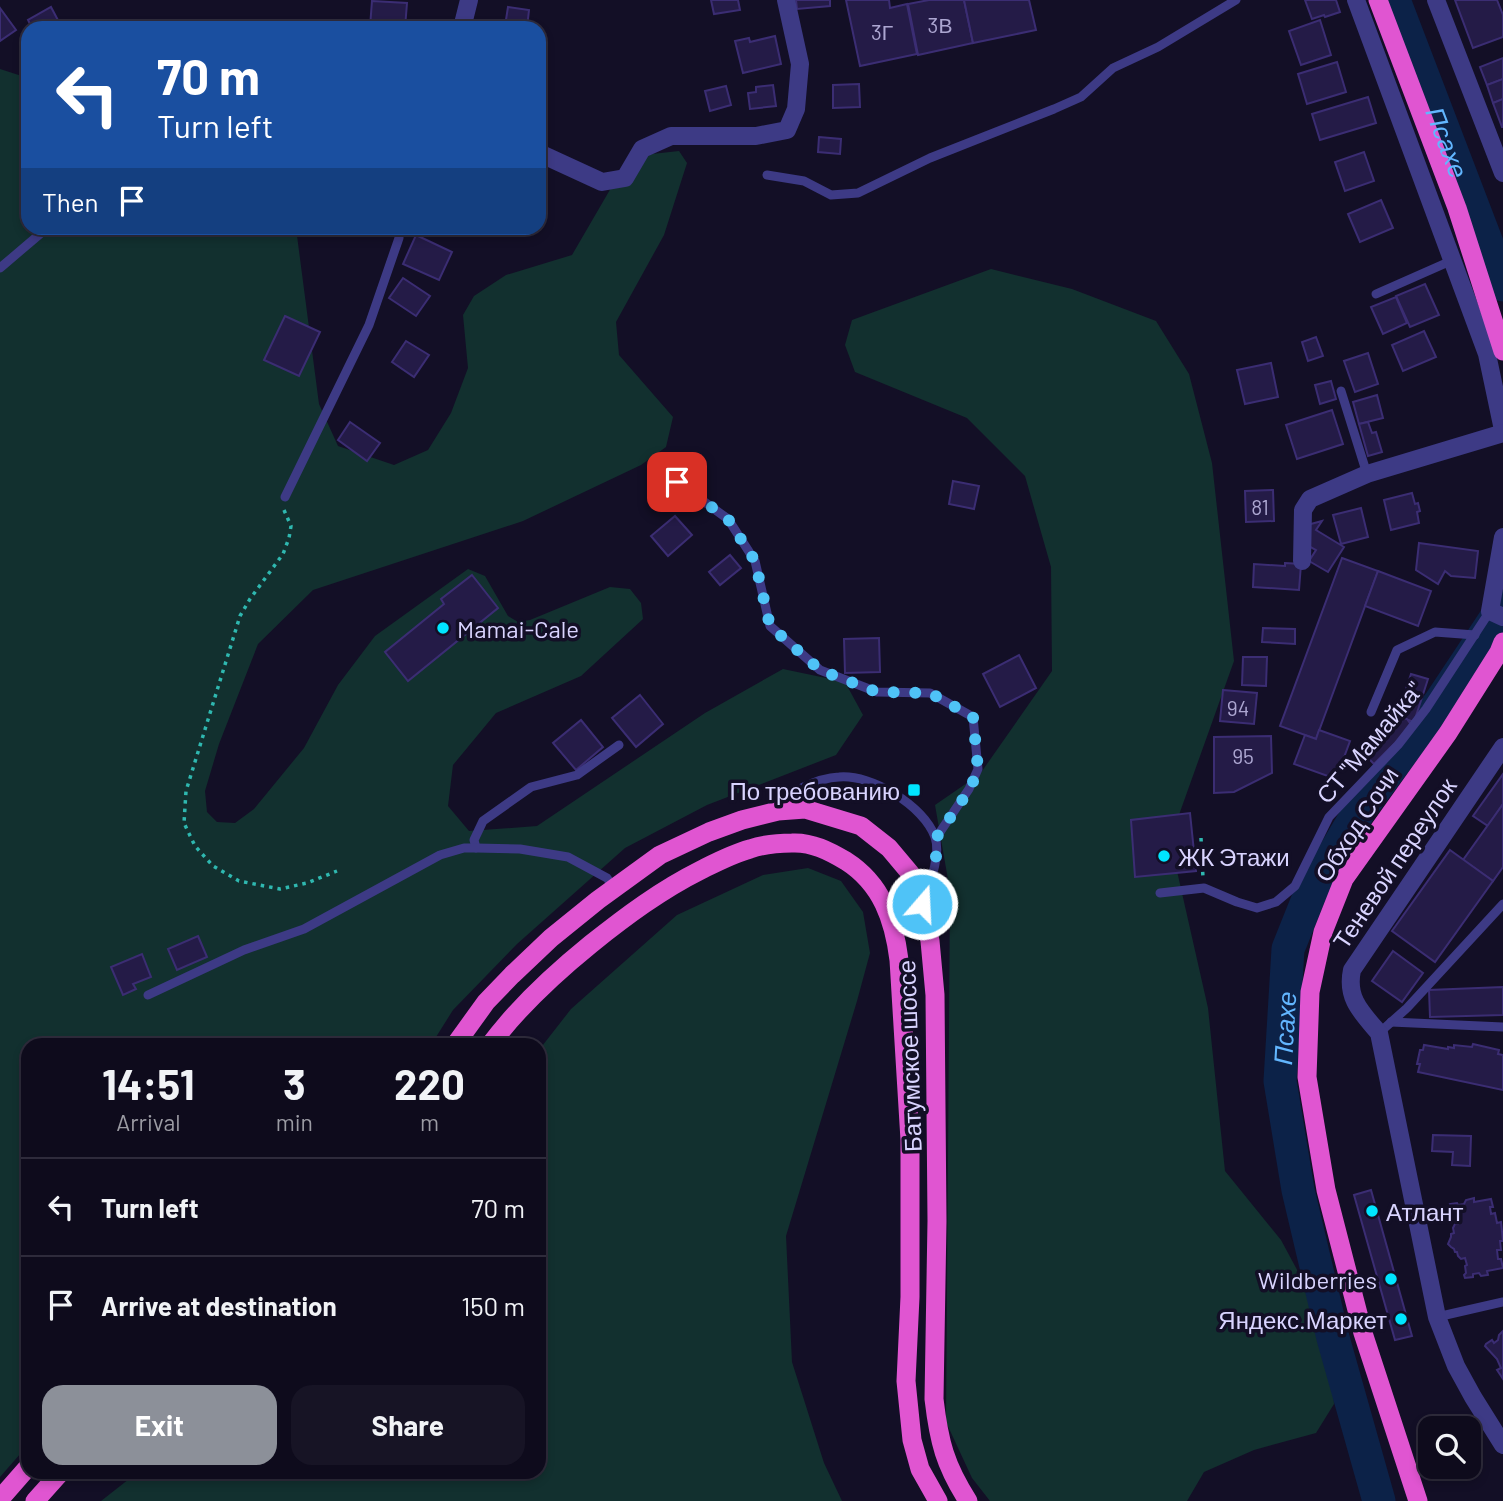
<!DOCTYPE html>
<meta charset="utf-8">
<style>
body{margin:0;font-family:Barlow,sans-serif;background:#171425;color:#f1f3f6;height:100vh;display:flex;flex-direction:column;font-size:26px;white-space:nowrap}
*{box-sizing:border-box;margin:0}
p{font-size:23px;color:#9b9ba3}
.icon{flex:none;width:38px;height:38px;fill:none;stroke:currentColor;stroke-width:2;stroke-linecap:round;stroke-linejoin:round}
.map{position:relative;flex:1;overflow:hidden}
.side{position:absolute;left:21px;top:1038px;width:525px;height:441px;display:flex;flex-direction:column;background:#0e0b1c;border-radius:21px;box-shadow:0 4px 10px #0003,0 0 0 2px #2e2b3b}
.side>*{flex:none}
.guide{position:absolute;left:21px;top:21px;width:525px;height:214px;border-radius:21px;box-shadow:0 4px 10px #0003,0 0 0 2px #2e2b3b;background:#1a4fa0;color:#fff;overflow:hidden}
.controls{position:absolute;left:1418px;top:1416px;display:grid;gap:14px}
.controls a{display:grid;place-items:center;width:63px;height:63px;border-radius:14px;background:#0e0b1c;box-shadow:0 4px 10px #0003,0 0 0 2px #2e2b3b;font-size:35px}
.pin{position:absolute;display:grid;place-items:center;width:60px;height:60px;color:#fff;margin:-30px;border-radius:14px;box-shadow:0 4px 10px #0006}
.me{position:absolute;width:77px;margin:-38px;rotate:19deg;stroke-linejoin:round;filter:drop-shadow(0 0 5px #0008)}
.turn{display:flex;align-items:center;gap:24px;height:147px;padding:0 21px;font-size:32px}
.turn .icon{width:91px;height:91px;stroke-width:2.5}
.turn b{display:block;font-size:49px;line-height:60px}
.then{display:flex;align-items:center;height:66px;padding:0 21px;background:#0003;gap:14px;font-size:26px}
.eta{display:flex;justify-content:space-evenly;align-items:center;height:119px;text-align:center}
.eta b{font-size:42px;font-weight:700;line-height:49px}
.button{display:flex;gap:14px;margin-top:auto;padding:14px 21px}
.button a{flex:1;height:80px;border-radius:21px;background:#8c9099;color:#fff;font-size:28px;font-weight:700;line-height:80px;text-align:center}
.button a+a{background:#171425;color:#f1f3f6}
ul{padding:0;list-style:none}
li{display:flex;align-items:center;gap:21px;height:98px;padding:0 21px;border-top:2px solid #2e2b3b}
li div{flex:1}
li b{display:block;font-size:26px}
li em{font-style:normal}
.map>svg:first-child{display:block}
.green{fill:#12302f}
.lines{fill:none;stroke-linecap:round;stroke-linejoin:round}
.river{stroke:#0c2248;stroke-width:33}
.building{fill:#241b47;stroke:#3b2d73;stroke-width:2}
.path{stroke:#2fb8b0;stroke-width:3.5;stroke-dasharray:3.5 5;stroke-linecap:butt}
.service{stroke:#3d3a85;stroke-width:9}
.minor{stroke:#3d3a85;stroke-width:18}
.trunk{stroke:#e055d1;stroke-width:19}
.route{stroke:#4fc3f7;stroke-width:12;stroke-dasharray:0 21.6}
.poi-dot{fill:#00e5ff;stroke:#130f26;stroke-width:2.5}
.labels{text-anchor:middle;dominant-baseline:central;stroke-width:7;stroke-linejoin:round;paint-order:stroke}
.number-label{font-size:21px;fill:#aca6d1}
.poi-label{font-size:24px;fill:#d9d4ff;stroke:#130f26;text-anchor:start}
.street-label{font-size:24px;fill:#d9d4ff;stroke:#130f26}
.water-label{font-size:26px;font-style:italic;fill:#62b6ff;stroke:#130f26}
</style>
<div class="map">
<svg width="1503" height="1501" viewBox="0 0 1503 1501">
<rect width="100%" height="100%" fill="#130f26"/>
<!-- green -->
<g class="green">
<polygon points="0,69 28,78 28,228 296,228 319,404 338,446 394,465 428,450 451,413 468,368 463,315 474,296 506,275 572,255 622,169 652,154 679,151 687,163 664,235 616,322 619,355 673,417 666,447 641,465 523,521 313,590 258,644 219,744 205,791 207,812 217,822 235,823 254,809 304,748 338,685 375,636 468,569 485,576 508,616 518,622 530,620 610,587 630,589 641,603 643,619 581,676 496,713 453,765 448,806 469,831 537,826 705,713 783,669 845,682 863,715 836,755 707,805 625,848 517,944 453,1010 431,1045 28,1045 28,1445 0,1477"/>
<polygon points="991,269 1072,289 1156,321 1189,374 1212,463 1234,661 1170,840 1208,1008 1225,1171 1281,1240 1330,1331 1334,1404 1316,1433 1254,1450 1204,1472 1187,1501 990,1501 972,1478 946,1422 950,891 935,805 980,774 1052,671 1051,567 1025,476 967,418 855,372 845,345 852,320"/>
<polygon points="808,868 841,881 863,912 870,953 857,1001 786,1236 792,1362 824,1463 842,1501 101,1501 138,1472 539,1472 539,1050 571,1009 677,915 763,875"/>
</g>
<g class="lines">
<!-- river -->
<g class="river">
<path id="s1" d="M1394,0L1503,285"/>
<path id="s2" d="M1379,1501L1333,1338L1298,1190L1280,1081L1288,949L1310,894L1361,808L1440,702L1503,607"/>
</g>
</g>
<!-- building -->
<g class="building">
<polygon points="711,0 738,0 740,10 714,14"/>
<polygon points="796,0 830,0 830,6 797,9"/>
<polygon points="846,0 889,0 890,8 907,4 917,54 860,66"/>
<polygon points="929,0 964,0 973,43 918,55 908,4"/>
<polygon points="964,0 1029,0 1036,30 973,43"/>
<polygon points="1305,0 1336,0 1340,12 1325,17 1324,15 1312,19"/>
<polygon points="1455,0 1497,0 1503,15 1503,37 1473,48"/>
<polygon points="372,1 407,3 405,28 370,27"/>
<polygon points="51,7 61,26 58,28 32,28 28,20"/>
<polygon points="508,7 529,10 527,28 505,26"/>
<polygon points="0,8 16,30 0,41"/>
<polygon points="1320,20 1331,55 1301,65 1289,31"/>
<polygon points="775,36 781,64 743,73 735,41 749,38 750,42"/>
<polygon points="1503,58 1503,79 1487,85 1480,67"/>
<polygon points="1337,62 1346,92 1307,104 1298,74"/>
<polygon points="1503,79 1503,99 1493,103 1487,85"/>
<polygon points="859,84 860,107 833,108 833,85"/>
<polygon points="773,85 776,106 750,109 748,93 756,92 756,87"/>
<polygon points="726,86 731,105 710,111 705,91"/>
<polygon points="1368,97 1376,123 1320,140 1312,114"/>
<polygon points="1503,99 1503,127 1502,127 1493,103"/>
<polygon points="819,137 841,139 840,154 818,152"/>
<polygon points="1364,152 1374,181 1345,191 1335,162"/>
<polygon points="1381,200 1393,228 1360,242 1348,214"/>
<polygon points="416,235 452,252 439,280 403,264"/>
<polygon points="403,278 430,296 416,316 389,298"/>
<polygon points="1425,284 1439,315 1410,327 1396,296"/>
<polygon points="1396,297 1407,323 1383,334 1371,307"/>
<polygon points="285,316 320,332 299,376 264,360"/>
<polygon points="1424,331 1436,357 1403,371 1392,345"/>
<polygon points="1316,337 1323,356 1308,361 1302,342"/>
<polygon points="406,341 429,355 414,377 392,362"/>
<polygon points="1368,353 1378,384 1355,392 1344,361"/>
<polygon points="1271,363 1278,397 1245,404 1237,370"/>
<polygon points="1331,381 1336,399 1320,404 1315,385"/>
<polygon points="1377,395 1383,418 1359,424 1353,402"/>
<polygon points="1332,410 1343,444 1297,459 1286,425"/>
<polygon points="350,422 380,443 367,461 338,440"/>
<polygon points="1368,422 1372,433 1376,432 1382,452 1368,456 1359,424"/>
<polygon points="953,481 979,486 974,509 949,504"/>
<polygon points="1273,490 1274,521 1246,522 1245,491"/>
<polygon points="1412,493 1415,504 1418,503 1420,511 1417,512 1419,523 1391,530 1384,500"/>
<polygon points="1361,508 1368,537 1341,544 1333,515"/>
<polygon points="675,516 692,535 668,556 651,536"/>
<polygon points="1322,521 1316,530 1344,547 1328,572 1309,561 1316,550 1305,544 1307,525"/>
<polygon points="1419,543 1478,551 1475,578 1451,576 1445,571 1438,584 1416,570"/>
<polygon points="730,555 741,568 720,585 709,572"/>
<polygon points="1342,558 1378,571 1316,739 1280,726"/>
<polygon points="1285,563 1301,564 1299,590 1253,587 1254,564 1285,566"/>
<polygon points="1378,571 1431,591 1418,626 1365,606"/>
<polygon points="472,575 498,608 408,681 385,652 444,604 441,599"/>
<polygon points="1263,628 1295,629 1295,644 1262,642"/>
<polygon points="879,638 880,672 845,673 844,639"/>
<polygon points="1019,655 1036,688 1000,707 983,674"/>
<polygon points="1243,657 1267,657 1266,686 1242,685"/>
<polygon points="1411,674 1428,679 1414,722 1397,716"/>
<polygon points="1223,690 1257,693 1254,724 1220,721"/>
<polygon points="640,695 663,724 636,747 612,718"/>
<polygon points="1397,716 1407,719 1412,726 1374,764 1362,752"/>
<polygon points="581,720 603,747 576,770 553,743"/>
<polygon points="1319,730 1350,741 1336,779 1294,764 1305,735 1316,739"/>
<polygon points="1271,736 1272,773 1234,792 1214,793 1214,737"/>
<polygon points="1503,774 1503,804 1488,826 1473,816"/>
<polygon points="1503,804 1503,867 1493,881 1463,860"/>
<polygon points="1190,813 1196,871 1135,877 1131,820"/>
<polygon points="1450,850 1493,881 1435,962 1392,931"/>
<polygon points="198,936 207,957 177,970 168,949"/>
<polygon points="1393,951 1423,973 1402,1002 1372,981"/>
<polygon points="142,954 151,977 133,984 136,989 123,995 111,967"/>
<polygon points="1503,987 1503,1015 1430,1017 1429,990"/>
<polygon points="1473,1044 1499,1050 1498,1054 1503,1055 1503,1090 1418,1072 1420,1064 1417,1064 1420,1050 1423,1050 1424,1045 1448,1049 1448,1047 1454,1048 1454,1045 1472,1047"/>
<polygon points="1433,1135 1471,1136 1470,1166 1452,1165 1453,1152 1432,1151"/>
<polygon points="1371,1190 1412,1336 1395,1340 1354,1195"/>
<polygon points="1474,1198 1474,1202 1491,1199 1493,1207 1490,1207 1491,1214 1495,1213 1497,1223 1501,1222 1503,1241 1500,1241 1501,1250 1497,1250 1498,1259 1501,1259 1503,1268 1487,1271 1488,1275 1481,1276 1479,1273 1473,1274 1473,1277 1465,1278 1464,1275 1466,1273 1465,1266 1467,1265 1465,1258 1461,1259 1458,1256 1457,1252 1455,1252 1454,1249 1451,1247 1448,1244 1451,1237 1451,1234 1454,1233 1453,1228 1455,1224 1458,1224 1456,1216 1454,1216 1450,1204 1457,1203 1458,1205 1464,1204 1466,1200"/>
<polygon points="1503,1331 1503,1379 1497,1370 1501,1368 1497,1359 1485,1346 1486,1344 1492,1340 1494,1343 1498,1340 1499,1335"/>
</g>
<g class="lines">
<!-- path -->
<g class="path">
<polyline points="284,510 291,526 289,538 283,554 250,599 240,616 186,791 184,823 195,846 213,866 239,881 280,889 307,883 337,871"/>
<polyline points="1201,838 1203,878"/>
</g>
<!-- service -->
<g class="service">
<polyline points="767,175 804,181 831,195 858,193 930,158 1054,109 1081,97 1113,68 1158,47 1236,0"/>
<polyline points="0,268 47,228"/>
<polyline points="1376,294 1453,260"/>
<polyline points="1341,391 1367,474"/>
<polyline points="677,482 728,519 755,561 770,626 820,670 877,692 930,693 973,717 978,769 969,789 936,838"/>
<polyline points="285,497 369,325 399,238 399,228"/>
<polyline points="1371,712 1397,650 1435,632 1475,635"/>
<path d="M771,807C791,793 815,778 839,777C872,774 924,806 935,837C941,855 930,883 924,900"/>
<polyline points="476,848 474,840 483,821 531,787 577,775 619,745"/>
<polyline points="1160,893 1204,888 1237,902 1257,908 1276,902 1295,886 1329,817 1398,745 1426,709 1490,611"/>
<polyline points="148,995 244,950 304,929 440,855 464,848 476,848 520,849 568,857 607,878 614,888"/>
<polyline points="1391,1022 1503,1027"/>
<polyline points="1379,1033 1407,1008 1503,904"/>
<polyline points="1437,1317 1503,1302"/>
</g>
<!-- minor -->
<g class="minor">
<polyline points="1356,0 1487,354 1503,430"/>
<polyline points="1436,0 1503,173"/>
<polyline points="462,28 469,0"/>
<polyline points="539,153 602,182 625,178 642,149 671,136 756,136 787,130 796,109 800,64 786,0"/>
<polyline points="1503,537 1490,611 1503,617"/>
<polyline points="1302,561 1303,510 1310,499 1367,474 1503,433"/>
<path d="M1503,747L1352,970C1346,998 1361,1012 1379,1033L1437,1317L1456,1366L1473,1397L1503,1445"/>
</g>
<!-- trunk -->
<g class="trunk">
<polyline points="1378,0 1457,208 1503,351"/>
<path d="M455,1045L486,1002L512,975L551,938L598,900L660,855L709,832L742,820L778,811L805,809L861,826L889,848L910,873L922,904L930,941L935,995L937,1221L934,1399C939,1442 945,1465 968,1501"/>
<path d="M490,1045C519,1006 554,974 591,944C626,916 661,890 701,870C717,862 732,854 750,849C762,845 778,843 792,843C812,842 829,851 846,861C882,884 894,920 899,960L910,1140V1297L906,1381L912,1440L920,1469L938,1501"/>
<polyline points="0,1499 28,1467"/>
<polyline points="35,1501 61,1472"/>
<polyline points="1418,1501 1363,1333 1326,1190 1307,1077 1310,992 1323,932 1344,879 1448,733 1499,652 1503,642"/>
</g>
</g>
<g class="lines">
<!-- route -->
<polyline class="route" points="677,482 728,519 755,561 770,626 820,670 877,692 930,693 973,717 978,769 970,789 936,838 936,859 930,882 922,904"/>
</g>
<!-- markers -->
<g class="poi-dot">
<circle cx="443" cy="628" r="7"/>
<rect x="907" y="783" width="14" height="14" rx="3.5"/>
<circle cx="1164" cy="856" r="7"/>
<circle cx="1372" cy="1211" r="7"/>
<circle cx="1391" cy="1279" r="7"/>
<circle cx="1401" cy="1319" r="7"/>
</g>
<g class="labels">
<!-- number labels -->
<g class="number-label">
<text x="940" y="24">3В</text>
<text x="882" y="31">3Г</text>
<text x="1260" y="506">81</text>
<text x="1238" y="707">94</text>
<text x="1243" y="755">95</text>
</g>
<!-- poi labels -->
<g class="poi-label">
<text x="457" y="628">Mamai-Cale</text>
<text x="900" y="790" text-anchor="end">По требованию</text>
<text x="1178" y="856">ЖК Этажи</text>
<text x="1386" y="1211">Атлант</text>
<text x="1377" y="1279" text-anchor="end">Wildberries</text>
<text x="1387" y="1319" text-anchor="end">Яндекс.Маркет</text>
</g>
<!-- street labels -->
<g class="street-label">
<text transform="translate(1369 742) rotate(-50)">СТ "Мамайка"</text>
<text transform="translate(1356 824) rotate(-57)">Обход Сочи</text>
<text transform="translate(1394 863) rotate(-56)">Теневой переулок</text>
<text transform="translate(909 1056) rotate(-92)">Батумское шоссе</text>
</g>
<!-- water labels -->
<g class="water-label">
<text stroke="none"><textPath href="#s1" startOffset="152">Псахе</textPath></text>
<text stroke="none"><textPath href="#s2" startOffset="485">Псахе</textPath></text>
</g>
</g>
</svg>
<div class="controls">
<a><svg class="icon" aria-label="search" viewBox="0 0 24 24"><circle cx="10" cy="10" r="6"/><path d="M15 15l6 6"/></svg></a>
</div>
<div class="pin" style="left:677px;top:482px;background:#d93025"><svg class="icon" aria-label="arrive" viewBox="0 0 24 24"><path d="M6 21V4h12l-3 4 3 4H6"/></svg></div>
<svg class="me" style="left:922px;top:904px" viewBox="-20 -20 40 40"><circle r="17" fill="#4fc3f7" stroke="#fff" stroke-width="3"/><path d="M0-11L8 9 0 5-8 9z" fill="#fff"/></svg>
<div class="guide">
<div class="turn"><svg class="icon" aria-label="left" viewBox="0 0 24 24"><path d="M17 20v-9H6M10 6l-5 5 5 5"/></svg><div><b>70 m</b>Turn left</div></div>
<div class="then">Then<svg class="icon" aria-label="arrive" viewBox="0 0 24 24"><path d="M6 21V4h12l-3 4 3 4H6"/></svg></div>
</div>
<section class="side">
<div class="eta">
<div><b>14:51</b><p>Arrival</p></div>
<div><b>3</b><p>min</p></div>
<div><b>220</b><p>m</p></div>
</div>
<ul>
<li><svg class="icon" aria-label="left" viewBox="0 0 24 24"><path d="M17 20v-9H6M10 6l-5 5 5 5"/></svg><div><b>Turn left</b></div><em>70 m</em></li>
<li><svg class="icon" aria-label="arrive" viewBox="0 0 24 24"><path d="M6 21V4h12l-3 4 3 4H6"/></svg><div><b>Arrive at destination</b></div><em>150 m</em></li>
</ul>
<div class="button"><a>Exit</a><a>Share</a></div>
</section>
</div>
